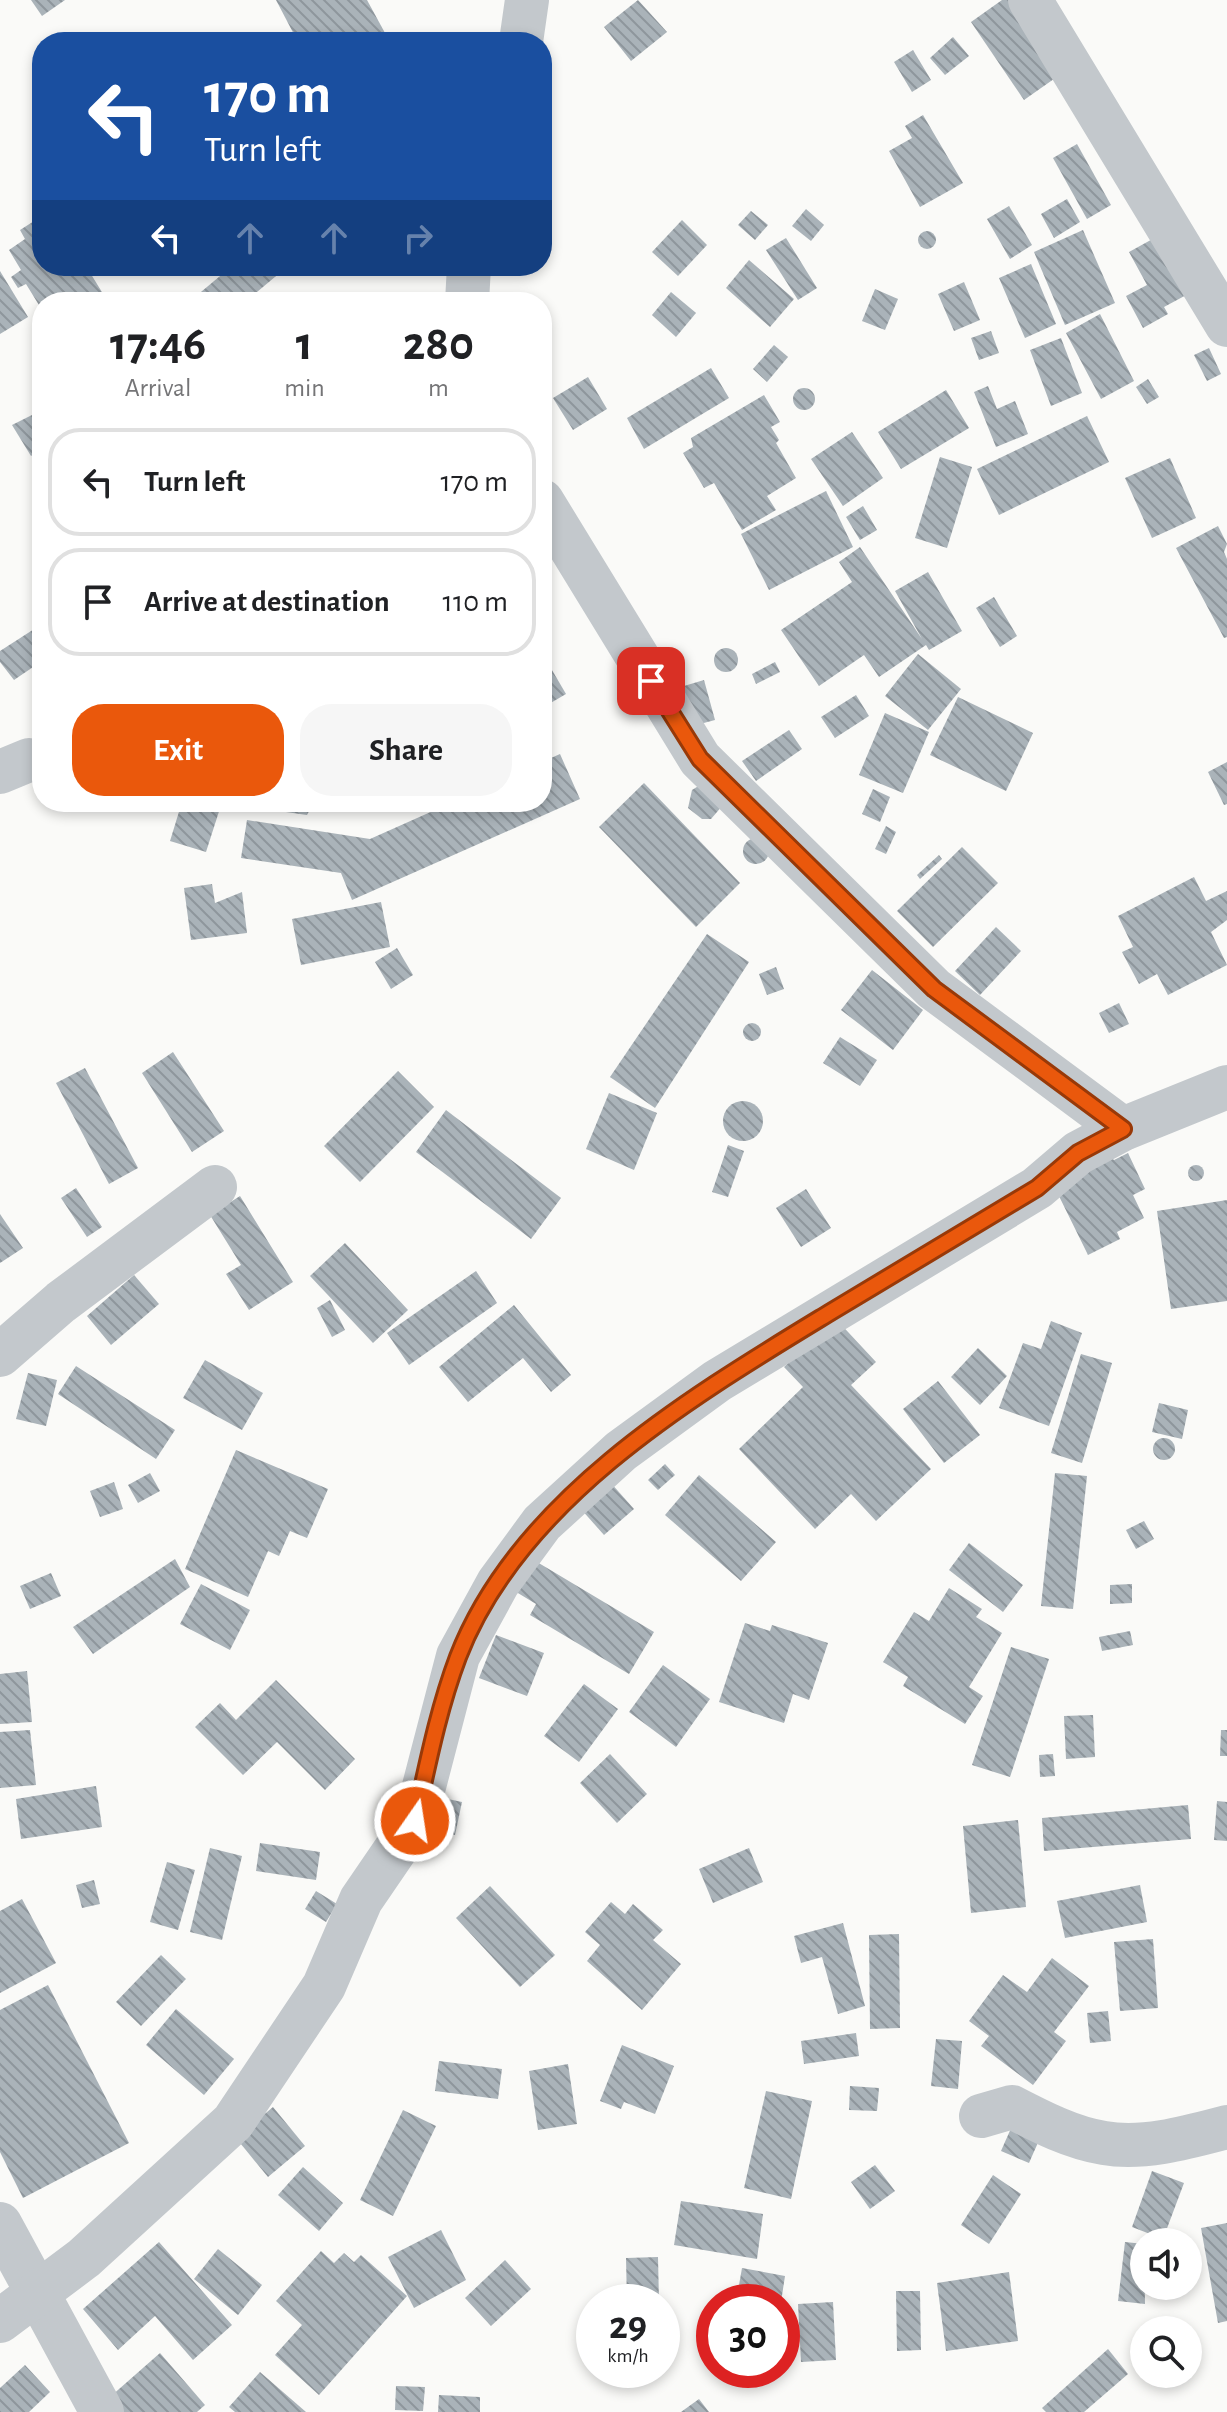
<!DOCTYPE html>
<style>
body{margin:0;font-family:"Alegreya Sans",sans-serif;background:#f6f6f6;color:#202124;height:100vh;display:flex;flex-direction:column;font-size:30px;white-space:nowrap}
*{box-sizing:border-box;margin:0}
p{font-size:26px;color:#757577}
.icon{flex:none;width:44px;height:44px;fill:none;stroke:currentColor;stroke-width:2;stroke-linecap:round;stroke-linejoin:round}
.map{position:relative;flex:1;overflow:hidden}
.details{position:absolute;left:32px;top:292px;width:520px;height:520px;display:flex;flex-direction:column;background:#fff;border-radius:32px;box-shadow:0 4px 12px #0003}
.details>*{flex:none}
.hud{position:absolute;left:32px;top:32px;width:520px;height:244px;border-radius:32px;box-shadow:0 4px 12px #0003;background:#1a4fa0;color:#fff;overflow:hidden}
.buttons{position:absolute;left:1130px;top:2228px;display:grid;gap:16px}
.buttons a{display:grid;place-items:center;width:72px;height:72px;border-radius:50%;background:#fff;box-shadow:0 4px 12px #0003;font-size:40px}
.speed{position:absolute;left:576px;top:2284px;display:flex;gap:16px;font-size:40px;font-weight:700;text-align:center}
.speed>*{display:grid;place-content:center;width:104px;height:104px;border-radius:50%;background:#fff;box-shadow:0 4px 12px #0003;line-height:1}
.speed small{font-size:20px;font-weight:400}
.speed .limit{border:12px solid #d22;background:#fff;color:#111}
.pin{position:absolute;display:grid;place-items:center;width:68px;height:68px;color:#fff;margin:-34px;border-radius:16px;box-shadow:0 4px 12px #0006}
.me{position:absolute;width:88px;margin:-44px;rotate:13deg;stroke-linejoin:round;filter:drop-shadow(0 0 6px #0008)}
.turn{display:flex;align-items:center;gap:28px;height:168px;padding:0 40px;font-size:36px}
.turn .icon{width:104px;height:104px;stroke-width:2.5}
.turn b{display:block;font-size:56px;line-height:68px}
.lanes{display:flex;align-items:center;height:76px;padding:0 40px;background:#0003;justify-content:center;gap:40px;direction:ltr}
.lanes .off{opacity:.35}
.eta{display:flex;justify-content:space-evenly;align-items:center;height:136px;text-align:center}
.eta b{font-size:48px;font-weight:600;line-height:56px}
.cta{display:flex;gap:16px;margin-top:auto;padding:16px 40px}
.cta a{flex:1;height:92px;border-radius:32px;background:#ea580c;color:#fff;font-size:32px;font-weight:600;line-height:92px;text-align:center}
.cta a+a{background:#f6f6f6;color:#202124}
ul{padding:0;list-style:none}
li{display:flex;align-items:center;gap:24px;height:108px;margin:0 16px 12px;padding:0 24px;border:4px solid #e0e0e0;border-radius:32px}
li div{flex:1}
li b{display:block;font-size:30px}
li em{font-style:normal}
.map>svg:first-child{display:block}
.building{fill:url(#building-back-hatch)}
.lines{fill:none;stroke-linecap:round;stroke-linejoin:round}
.minor{stroke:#c3c8cc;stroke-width:44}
.route-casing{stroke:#983908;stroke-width:20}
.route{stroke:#ea580c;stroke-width:14}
</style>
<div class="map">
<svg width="1227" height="2412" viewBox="0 0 1227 2412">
<defs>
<pattern id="building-back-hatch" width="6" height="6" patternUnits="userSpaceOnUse" patternTransform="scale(2)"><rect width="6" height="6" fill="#aab3b9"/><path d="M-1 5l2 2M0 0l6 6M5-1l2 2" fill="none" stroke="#8e969c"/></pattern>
</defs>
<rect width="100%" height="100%" fill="#fafaf8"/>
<!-- building -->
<g class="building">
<polygon points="31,0 65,0 42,16"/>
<polygon points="276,0 367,0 385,33 367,42 298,42"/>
<polygon points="638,0 667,32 631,61 604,27"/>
<polygon points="1002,0 1009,0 1061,74 1024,100 971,22"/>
<polygon points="953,37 969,56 945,75 930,58"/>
<polygon points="913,50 931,80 912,92 894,62"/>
<polygon points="923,115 963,183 920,207 889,151 912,138 905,126"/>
<polygon points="1077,144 1111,205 1087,219 1053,158"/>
<polygon points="1067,199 1080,222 1054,238 1041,214"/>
<polygon points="1009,206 1032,245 1010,259 987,219"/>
<polygon points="806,209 824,225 811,241 792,226"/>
<polygon points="751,211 768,225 755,240 738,225"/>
<polygon points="42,216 42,266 86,266 108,302 42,302 42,310 26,284 18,288 11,277 21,270 9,250 25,239 20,230"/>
<polygon points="682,220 707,245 678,276 652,252"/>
<polygon points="1083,230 1115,303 1065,325 1034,252"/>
<circle cx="927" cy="240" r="9"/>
<polygon points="1158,236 1190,293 1164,307 1168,314 1143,328 1126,296 1147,285 1129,252"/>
<polygon points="786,238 817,288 798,300 766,250"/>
<polygon points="749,260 794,299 770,327 726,288"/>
<polygon points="1031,264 1056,324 1025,338 999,278"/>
<polygon points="232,266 288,266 245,302 189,302"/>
<polygon points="0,271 28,317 0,334"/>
<polygon points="964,282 980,320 954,331 938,294"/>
<polygon points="875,289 898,299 885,330 862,321"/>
<polygon points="671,292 696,313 676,337 652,315"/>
<polygon points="1100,314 1134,381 1101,399 1066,333"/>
<polygon points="991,331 999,353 979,360 971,338"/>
<polygon points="1061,338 1082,393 1051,406 1030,350"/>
<polygon points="774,345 788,357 767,382 753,369"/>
<polygon points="1209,348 1221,374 1207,381 1194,355"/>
<polygon points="711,368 729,398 644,449 627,418"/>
<polygon points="588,377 607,409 573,430 553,398"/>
<polygon points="1148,379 1159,397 1147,404 1136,387"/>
<polygon points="988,386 997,409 1015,401 1028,434 996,447 974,392"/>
<circle cx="804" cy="399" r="11"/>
<polygon points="946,390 969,428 901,469 878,432"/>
<polygon points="764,395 780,422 771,427 779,440 776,443 796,478 767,496 776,510 742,530 714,483 704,488 683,453 693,447 691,438"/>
<polygon points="42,410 42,449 31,456 12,425"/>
<polygon points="1087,416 1109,462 999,515 977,469"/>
<polygon points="852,432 883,478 843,506 811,459"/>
<polygon points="940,457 972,467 947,548 915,538"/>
<polygon points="1170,458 1196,518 1152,538 1125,478"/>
<polygon points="826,491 853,547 769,590 741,534"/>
<polygon points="863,506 877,530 860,540 846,517"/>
<polygon points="1218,526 1227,544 1224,552 1227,559 1227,637 1224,638 1176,548"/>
<polygon points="860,547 922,639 895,591 928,572 962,631 929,650 926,645 879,677 864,655 819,686 781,630 852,582 839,562"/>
<polygon points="994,597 1017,636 1000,647 976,608"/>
<polygon points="42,624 42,661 14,680 0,662 0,651"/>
<circle cx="726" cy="660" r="12"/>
<polygon points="542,653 566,694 542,708"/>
<polygon points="918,654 961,689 928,730 885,696"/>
<polygon points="775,662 780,672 756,684 752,674"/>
<polygon points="704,680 715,720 685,728 674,689"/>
<polygon points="856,695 869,716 835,738 821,717"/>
<polygon points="958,697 1033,733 1006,791 930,755"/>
<polygon points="885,713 929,732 903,793 859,775"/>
<polygon points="789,730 802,749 756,781 742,761"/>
<polygon points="560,754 580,799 352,900 341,873 241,858 247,820 370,839 453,802 542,802 542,762"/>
<polygon points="1227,762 1227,804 1224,805 1208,772"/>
<polygon points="644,783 740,883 696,927 599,827"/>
<polygon points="700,785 723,805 711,819 702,819 688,808 692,790"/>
<polygon points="873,789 890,797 880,822 862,814"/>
<polygon points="182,802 222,802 206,852 170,841"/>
<polygon points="242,802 314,802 307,815 251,807"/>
<polygon points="886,826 896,832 886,854 875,849"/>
<circle cx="756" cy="851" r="13"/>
<polygon points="962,847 998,883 933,947 897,911"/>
<polygon points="939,855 942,859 920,879 917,875"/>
<polygon points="1194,877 1206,901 1227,891 1227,920 1211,932 1227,965 1168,995 1157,974 1139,984 1122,952 1133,947 1118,916"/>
<polygon points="212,884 215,903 242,892 247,933 191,940 184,888"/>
<polygon points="381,902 390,947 301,965 292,919"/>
<polygon points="996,927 1021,951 980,995 955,971"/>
<polygon points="707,934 749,962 655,1108 610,1077"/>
<polygon points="397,948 413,975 391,989 375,962"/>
<polygon points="776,967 784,989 767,995 759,974"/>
<polygon points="872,970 923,1010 893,1050 841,1010"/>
<polygon points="1119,1003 1129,1024 1109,1033 1099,1013"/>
<circle cx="752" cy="1032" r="9"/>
<polygon points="840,1037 877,1060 860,1086 823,1063"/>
<polygon points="173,1052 224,1131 192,1152 142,1073"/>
<polygon points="85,1068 138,1168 109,1184 56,1083"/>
<polygon points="398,1071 434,1107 360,1182 324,1146"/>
<polygon points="609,1093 657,1113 634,1170 586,1149"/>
<circle cx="743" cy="1121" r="20"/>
<polygon points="446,1110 561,1198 531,1239 416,1152"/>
<polygon points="728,1145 744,1151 728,1197 712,1192"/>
<polygon points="1128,1153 1145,1189 1133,1195 1144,1218 1117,1232 1120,1239 1088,1255 1055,1188 1112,1158 1114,1160"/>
<circle cx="1196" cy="1173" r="8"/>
<polygon points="76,1188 102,1227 87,1237 61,1198"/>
<polygon points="806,1189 831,1228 801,1247 776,1208"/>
<polygon points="240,1196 293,1282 249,1310 226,1274 241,1265 210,1215"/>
<polygon points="1227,1200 1227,1301 1171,1309 1157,1211"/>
<polygon points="0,1214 23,1248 0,1263"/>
<polygon points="345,1243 408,1310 373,1343 310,1276"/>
<polygon points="476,1271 497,1303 409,1365 387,1333"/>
<polygon points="134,1275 159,1304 111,1345 87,1316"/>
<polygon points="330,1300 345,1330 332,1337 317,1308"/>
<polygon points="514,1305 571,1375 551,1392 523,1358 468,1402 439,1367"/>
<polygon points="835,1318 876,1362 851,1385 931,1469 876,1521 851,1494 815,1529 739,1449 803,1387 784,1367"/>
<polygon points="1051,1321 1082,1333 1049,1426 999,1408 1023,1343 1041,1349"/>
<polygon points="978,1348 1007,1376 980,1405 951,1377"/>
<polygon points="1081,1354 1112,1363 1082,1463 1051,1453"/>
<polygon points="205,1360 263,1393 242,1430 183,1398"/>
<polygon points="76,1366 175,1430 156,1459 58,1394"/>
<polygon points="28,1373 57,1380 46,1426 16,1419"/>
<polygon points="938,1381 980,1435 944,1463 903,1409"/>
<polygon points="1159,1403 1188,1410 1182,1439 1152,1432"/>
<circle cx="1164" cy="1449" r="11"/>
<polygon points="236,1450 328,1489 307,1538 290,1531 279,1556 268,1551 248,1597 185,1569"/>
<polygon points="665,1464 675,1475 658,1490 648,1480"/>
<polygon points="150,1473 160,1491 138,1503 128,1485"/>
<polygon points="1055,1473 1087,1476 1073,1609 1041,1606"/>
<polygon points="699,1475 776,1542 741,1581 665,1515"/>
<polygon points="114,1482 123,1509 100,1517 90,1491"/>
<polygon points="610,1482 634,1509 604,1535 580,1508"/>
<polygon points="1144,1521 1154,1539 1136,1549 1126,1530"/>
<polygon points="969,1543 1023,1585 1003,1612 949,1570"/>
<polygon points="527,1556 654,1632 629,1674 530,1615 536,1604 508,1587"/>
<polygon points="175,1559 190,1587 93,1654 73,1627"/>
<polygon points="51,1573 61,1596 30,1609 20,1586"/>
<polygon points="201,1584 250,1610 230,1650 180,1624"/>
<polygon points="1132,1584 1132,1603 1110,1604 1110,1585"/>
<polygon points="949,1588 982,1609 976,1617 1002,1633 969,1687 983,1696 965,1724 903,1686 908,1677 883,1662 914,1612 929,1621"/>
<polygon points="745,1623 770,1631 772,1625 828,1643 809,1700 793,1694 784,1723 719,1702"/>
<polygon points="1130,1631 1133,1645 1102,1651 1099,1637"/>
<polygon points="496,1635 544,1653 527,1696 479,1678"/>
<polygon points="1011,1647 1049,1659 1010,1777 972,1765"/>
<polygon points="663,1665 710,1699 676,1747 629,1712"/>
<polygon points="27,1671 32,1722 0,1724 0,1674"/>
<polygon points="276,1680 355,1759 325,1790 277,1742 243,1775 195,1727 220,1703 236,1720"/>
<polygon points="584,1684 618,1709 579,1762 544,1736"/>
<polygon points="1093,1715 1095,1757 1066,1759 1064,1716"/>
<polygon points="30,1730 36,1785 0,1788 0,1732"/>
<polygon points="1221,1730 1227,1730 1227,1756 1220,1756"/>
<polygon points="610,1754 647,1794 617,1823 580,1783"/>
<polygon points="1053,1754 1055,1776 1040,1777 1039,1755"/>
<polygon points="96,1786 102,1827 21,1839 16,1799"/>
<polygon points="443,1798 462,1802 455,1835 435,1830"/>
<polygon points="1217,1801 1227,1802 1227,1841 1214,1840"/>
<polygon points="1188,1805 1191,1839 1044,1851 1042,1818"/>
<polygon points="1018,1820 1026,1907 971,1913 963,1826"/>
<polygon points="260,1843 320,1852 316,1880 256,1871"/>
<polygon points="210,1848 242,1856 222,1940 190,1932"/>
<polygon points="749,1848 763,1882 713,1903 699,1869"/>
<polygon points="167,1862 195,1870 178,1930 150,1922"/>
<polygon points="94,1880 100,1904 82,1908 76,1885"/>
<polygon points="1140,1885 1147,1922 1065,1938 1057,1901"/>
<polygon points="490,1886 555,1955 520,1987 456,1918"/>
<polygon points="316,1891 337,1904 326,1922 305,1909"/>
<polygon points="22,1899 56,1963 0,1993 0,1911"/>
<polygon points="611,1902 625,1914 633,1904 663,1930 653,1940 681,1964 642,2010 587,1961 600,1945 585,1932"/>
<polygon points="843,1923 865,2006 838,2014 822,1957 801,1963 794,1936"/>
<polygon points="899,1934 900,2028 870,2029 869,1935"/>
<polygon points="1153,1939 1158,2008 1120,2011 1114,1942"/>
<polygon points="161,1955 186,1979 141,2026 116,2002"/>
<polygon points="1052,1958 1089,1986 1054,2032 1066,2041 1033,2085 981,2046 989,2036 969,2021 1003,1975 1027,1992"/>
<polygon points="48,1985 129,2143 23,2198 0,2152 0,2010"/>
<polygon points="176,2009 234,2059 204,2095 146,2045"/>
<polygon points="1108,2011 1111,2041 1090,2043 1087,2013"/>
<polygon points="856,2033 859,2056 804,2064 801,2041"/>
<polygon points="936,2039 962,2041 958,2089 931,2086"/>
<polygon points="622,2045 674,2066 655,2114 624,2102 621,2109 600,2101"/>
<polygon points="439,2061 502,2069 498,2099 435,2091"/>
<polygon points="568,2064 577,2124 538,2130 529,2071"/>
<polygon points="850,2086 879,2088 877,2111 849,2110"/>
<polygon points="766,2091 812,2101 791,2199 744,2188"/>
<polygon points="273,2107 305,2146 268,2177 236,2138"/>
<polygon points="403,2110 436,2126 393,2216 360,2200"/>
<polygon points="1012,2126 1040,2138 1029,2163 1001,2151"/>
<polygon points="875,2165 895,2191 870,2209 851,2182"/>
<polygon points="303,2167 343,2203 319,2231 278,2195"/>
<polygon points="1152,2171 1184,2183 1163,2239 1132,2227"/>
<polygon points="993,2175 1021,2194 989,2244 961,2225"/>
<polygon points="681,2201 763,2214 757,2259 674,2245"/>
<polygon points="1227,2223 1227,2321 1218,2323 1201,2228"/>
<polygon points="441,2230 466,2280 414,2308 388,2257"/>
<polygon points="159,2242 232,2325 193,2360 155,2316 118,2350 83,2309"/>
<polygon points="1125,2242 1144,2244 1145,2304 1118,2301"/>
<polygon points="218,2249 262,2285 238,2315 194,2279"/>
<polygon points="321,2251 334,2263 344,2253 354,2262 361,2255 407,2296 319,2395 275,2355 302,2325 276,2301"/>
<polygon points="658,2257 659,2302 627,2302 626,2258"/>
<polygon points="505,2260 531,2289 491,2326 465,2298"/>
<polygon points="742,2268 785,2276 781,2302 736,2302"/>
<polygon points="1009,2272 1018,2341 946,2351 937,2283"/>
<polygon points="896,2291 920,2291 921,2350 897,2351"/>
<polygon points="833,2302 836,2360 801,2362 798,2304"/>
<polygon points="1108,2349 1128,2374 1084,2412 1046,2412 1042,2408"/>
<polygon points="160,2353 205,2405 197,2412 123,2412 110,2397"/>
<polygon points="25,2365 50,2392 29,2412 0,2412 0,2388"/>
<polygon points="260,2372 306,2412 235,2412 229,2407"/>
<polygon points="396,2386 425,2387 423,2411 395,2410"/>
<polygon points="439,2395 480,2397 480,2412 438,2412"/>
<polygon points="699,2399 709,2412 681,2412"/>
</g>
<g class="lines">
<!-- minor -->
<g class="minor">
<polyline points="1030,0 1227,325"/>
<polyline points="521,42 527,0"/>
<polyline points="467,302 469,266"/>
<polyline points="542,501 700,759 934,989 1123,1129"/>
<polyline points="0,772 29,760"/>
<polyline points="0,1355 61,1302 215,1187"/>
<path d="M981,2116L1012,2107C1041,2122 1072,2138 1104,2143C1144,2150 1189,2137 1227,2127"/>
<polyline points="0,2224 102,2412"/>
<polyline points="0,2321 84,2258 233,2122 324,1986 361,1900 415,1821 458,1656 498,1583 542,1523 621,1451 717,1381 1037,1188 1078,1153 1123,1129 1227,1087"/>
</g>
</g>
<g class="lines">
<!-- route casing -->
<g class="route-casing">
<path id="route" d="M415,1821C427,1767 438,1710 458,1657C519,1499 691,1397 829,1313C898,1272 967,1230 1037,1188L1078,1153L1123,1129L934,989L700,759L651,681"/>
</g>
<!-- route -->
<use href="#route" class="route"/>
</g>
</svg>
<div class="buttons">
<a><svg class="icon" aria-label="sound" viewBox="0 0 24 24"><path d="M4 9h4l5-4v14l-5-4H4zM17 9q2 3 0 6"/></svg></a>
<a><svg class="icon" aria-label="search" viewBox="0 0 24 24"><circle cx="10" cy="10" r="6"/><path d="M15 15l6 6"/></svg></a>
</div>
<div class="speed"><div>29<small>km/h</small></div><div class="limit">30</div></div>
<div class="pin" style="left:651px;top:681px;background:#d93025"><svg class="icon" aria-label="arrive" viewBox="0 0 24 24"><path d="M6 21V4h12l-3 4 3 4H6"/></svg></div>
<svg class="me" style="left:415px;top:1821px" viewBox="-20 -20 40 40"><circle r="17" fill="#ea580c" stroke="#fff" stroke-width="3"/><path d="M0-11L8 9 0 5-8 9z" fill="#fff"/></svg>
<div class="hud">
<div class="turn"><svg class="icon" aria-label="left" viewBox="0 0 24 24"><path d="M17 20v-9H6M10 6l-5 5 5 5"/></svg><div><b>170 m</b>Turn left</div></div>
<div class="lanes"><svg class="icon" aria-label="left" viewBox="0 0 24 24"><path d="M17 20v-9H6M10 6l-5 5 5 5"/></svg><svg class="icon off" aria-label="ahead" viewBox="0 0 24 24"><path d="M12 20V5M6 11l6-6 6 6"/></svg><svg class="icon off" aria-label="ahead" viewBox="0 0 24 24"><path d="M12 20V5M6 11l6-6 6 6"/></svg><svg class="icon off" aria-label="right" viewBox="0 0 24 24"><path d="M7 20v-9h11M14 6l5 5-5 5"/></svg></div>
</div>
<section class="details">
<div class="eta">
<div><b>17:46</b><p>Arrival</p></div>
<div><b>1</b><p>min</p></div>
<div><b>280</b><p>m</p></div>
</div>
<ul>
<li><svg class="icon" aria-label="left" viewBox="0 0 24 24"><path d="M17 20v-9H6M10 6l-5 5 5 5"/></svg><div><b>Turn left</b></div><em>170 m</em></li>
<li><svg class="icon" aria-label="arrive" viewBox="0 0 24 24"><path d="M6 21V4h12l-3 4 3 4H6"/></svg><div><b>Arrive at destination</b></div><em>110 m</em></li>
</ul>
<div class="cta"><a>Exit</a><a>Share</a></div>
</section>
</div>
